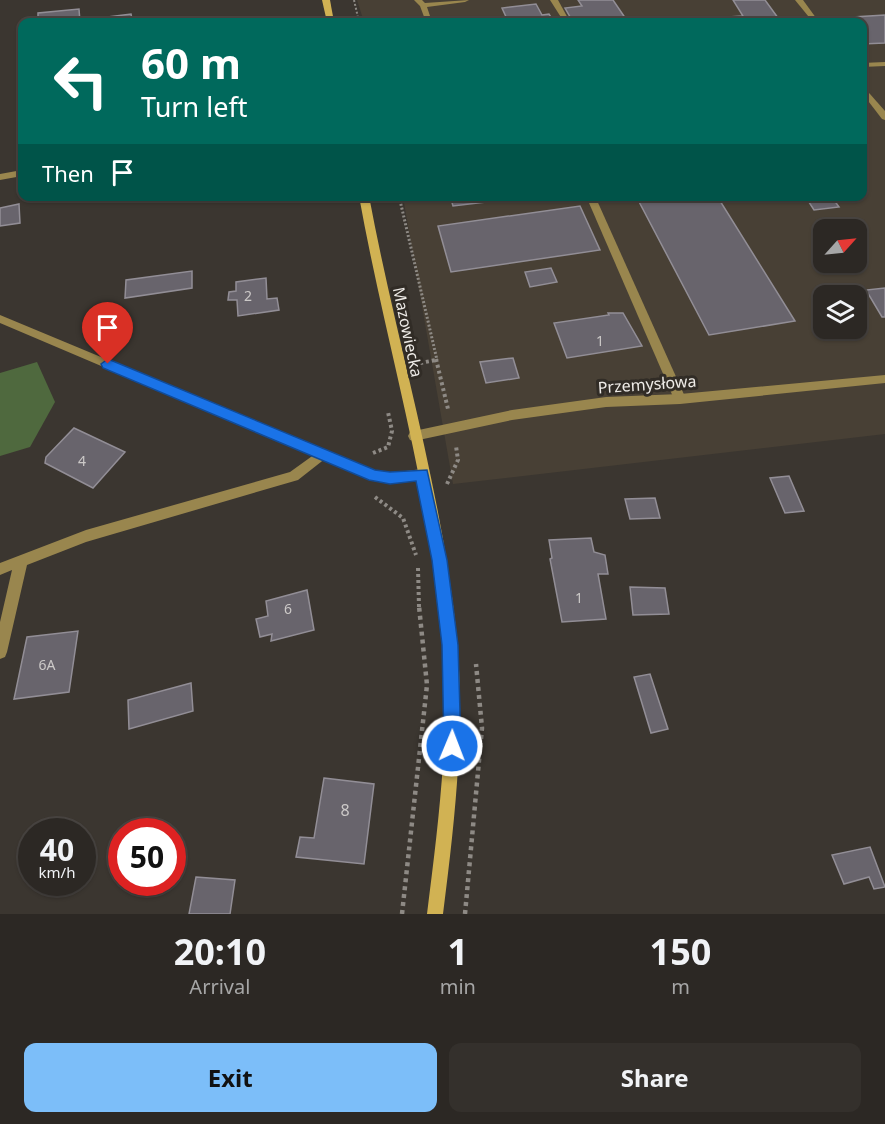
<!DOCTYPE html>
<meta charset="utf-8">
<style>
body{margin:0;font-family:"Noto Sans",sans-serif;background:#34302c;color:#f1f3f6;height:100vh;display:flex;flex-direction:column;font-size:22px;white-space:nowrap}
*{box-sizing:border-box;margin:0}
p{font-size:20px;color:#a6a6a6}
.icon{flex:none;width:33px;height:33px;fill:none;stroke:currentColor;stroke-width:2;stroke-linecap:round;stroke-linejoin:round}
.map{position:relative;height:914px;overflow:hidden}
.panel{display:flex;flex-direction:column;background:#2c2824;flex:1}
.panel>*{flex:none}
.hud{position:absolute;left:18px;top:18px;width:849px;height:183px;border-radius:12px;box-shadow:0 2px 4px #0004,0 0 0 2px #484441;background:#00695c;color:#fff;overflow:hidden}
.needle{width:39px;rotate:63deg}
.tools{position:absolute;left:813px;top:219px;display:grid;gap:12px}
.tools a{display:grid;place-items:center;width:54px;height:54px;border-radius:12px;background:#2c2824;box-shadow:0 2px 4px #0004,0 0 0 2px #484441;font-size:30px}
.speed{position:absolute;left:18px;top:818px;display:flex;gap:12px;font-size:30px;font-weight:700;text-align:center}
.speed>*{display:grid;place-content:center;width:78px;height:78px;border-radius:50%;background:#2c2824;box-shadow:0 2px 4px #0004,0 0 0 2px #484441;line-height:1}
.speed small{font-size:15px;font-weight:400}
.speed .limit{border:9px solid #d22;background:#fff;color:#111}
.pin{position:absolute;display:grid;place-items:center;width:51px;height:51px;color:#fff;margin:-62px -26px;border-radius:50% 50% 50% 0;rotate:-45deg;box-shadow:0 0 6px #0007}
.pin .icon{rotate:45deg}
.me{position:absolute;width:66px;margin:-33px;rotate:1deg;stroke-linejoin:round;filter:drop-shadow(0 0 4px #0008)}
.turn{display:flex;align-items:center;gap:21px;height:126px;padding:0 24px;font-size:27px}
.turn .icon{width:78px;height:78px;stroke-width:2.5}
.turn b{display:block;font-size:42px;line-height:51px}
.then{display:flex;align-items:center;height:57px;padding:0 24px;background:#0003;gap:12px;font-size:22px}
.eta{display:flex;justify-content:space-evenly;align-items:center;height:102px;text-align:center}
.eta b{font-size:36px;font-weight:700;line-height:42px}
.cta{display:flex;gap:12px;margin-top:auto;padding:12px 24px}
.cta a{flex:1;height:69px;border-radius:12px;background:#7cbef9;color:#111;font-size:24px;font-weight:700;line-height:69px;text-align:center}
.cta a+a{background:#34302c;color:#f1f3f6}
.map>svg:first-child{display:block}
.built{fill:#484035;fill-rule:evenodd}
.green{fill:#4f693e}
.building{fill:#68646c;stroke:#928e96;stroke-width:1.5}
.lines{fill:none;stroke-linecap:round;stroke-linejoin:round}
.path-far3{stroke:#8e8a85;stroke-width:2;stroke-dasharray:2 2;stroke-linecap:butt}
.path-far2{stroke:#8e8a85;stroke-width:3;stroke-dasharray:2 2;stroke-linecap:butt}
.path-far1{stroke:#8e8a85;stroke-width:4;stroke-dasharray:3 3;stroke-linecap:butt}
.path{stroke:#8e8a85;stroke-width:4.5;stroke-dasharray:4 4;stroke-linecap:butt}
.service{fill:#99864e;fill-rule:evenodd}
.minor{fill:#99864e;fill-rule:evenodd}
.secondary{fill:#d1b253;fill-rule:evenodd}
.route{fill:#1a73e8;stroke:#114b97;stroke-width:1.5}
.labels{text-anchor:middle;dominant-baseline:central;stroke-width:6;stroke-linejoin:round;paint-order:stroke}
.number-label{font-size:14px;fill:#ccc9c8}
.street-label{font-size:16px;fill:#eeebe7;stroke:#312c26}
.near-number-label{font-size:16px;fill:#ccc9c8}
</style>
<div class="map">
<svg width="885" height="914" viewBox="0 0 885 914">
<rect width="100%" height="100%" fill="#3b3630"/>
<!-- built -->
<path class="built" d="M357,0H885V434L453,484L403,197L862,196V22H364ZM824,230H856V262H824ZM824,296H856V328H824Z"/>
<!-- green -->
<polygon class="green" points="37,362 55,402 30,447 0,456 0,373"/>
<!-- building -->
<g class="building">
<polygon points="578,0 613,0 628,22 573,22 565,8 582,6"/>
<polygon points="733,0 765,0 781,22 732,22 729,17 743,16"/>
<polygon points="536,4 542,15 549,14 554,22 455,22 507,19 502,8"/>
<polygon points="79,9 80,22 38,22 38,13"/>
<polygon points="131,14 132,19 137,18 137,22 108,22 108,17"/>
<polygon points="885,15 885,43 862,44 862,22 825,22 822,19"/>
<polygon points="450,196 493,196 494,201 453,206"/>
<polygon points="636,196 717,196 795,321 709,335"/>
<polygon points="805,196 831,196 839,207 814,210"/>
<polygon points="19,204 20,223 0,226 0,208"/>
<polygon points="580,206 600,250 451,272 438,226"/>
<polygon points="551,268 557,282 530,287 525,272"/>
<polygon points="192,271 192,288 125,298 126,280"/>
<polygon points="266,278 267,299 277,298 279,310 238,316 237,300 228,300 229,292 236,291 236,282"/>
<polygon points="885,288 885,317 882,317 866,290"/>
<polygon points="608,313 623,313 642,346 567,358 554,323 609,315"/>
<polygon points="513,358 519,378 486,383 480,362"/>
<polygon points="74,428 125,452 93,488 45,463 46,457"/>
<polygon points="789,476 804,511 785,513 770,478"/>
<polygon points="655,498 660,518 630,519 625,499"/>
<polygon points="591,538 594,552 605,555 608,574 598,574 606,619 562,622 550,559 552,558 549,540"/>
<polygon points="630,587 665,588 669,614 633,615"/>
<polygon points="307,590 314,630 271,641 272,634 260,637 256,619 268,616 266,601"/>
<polygon points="78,631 69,692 14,699 27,637"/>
<polygon points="650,674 668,729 651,733 634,677"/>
<polygon points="191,683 193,711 129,729 128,700"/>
<polygon points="324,778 374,784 364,864 296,857 300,837 314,838"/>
<polygon points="870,847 885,887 874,889 869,877 844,884 832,855"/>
<polygon points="196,877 235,880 230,914 189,914"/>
</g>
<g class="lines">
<!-- path-far3 -->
<polyline class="path-far3" points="354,0 359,22"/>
<!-- path-far2 -->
<polyline class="path-far2" points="399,196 437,360"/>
<!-- path-far1 -->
<g class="path-far1">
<polyline points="436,359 448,409"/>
<polyline points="420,363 436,360"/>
<polyline points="373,453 388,447 392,431 388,412"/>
<polyline points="447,484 458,460 456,446"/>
<polyline points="375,497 403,518 416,555"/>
<polyline points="418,568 419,607"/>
</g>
<!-- path -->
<g class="path">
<polyline points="402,914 427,685 419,606"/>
<polyline points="465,914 482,728 476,664"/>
</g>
<!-- service -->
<g class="service">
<polygon points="414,0 422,0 425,3 469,0 465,2 427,7 432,22 426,22 420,6"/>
<polygon points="550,0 558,0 570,22 564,22"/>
<polygon points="795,0 803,0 819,22 813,22"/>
<polygon points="885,62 885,66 862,67 862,63"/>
<polygon points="862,85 885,111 885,120 882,119 862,93"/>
<polygon points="22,170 22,176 0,180 0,174"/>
<polygon points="586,196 595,196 686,399 684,402 676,402 674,399"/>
<polygon points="322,449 326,450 328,454 326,458 298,480 86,542 27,565 7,652 5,657 0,659 0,622 12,570 0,575 0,563 86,530 290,472"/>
</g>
<!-- minor -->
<g class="minor">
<polygon points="0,315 375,471 390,473 422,469 426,470 428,474 426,478 422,479 390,483 370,480 0,323"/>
<polygon points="885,375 885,383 680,404 606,407 512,420 414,441 410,440 408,436 410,432 414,431 512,410 606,397 680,394"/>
</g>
<!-- secondary -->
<g class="secondary">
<polygon points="322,0 330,0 334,22 327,22"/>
<path d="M359,196H369C396,341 440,482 456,629C466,724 455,819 443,914H427C439,819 451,725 442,629C429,483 385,341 359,196Z"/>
</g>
</g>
<!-- route -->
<polygon class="route" points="108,359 375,470 390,472 427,470 447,560 458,645 461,746 458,752 452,754 446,752 444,746 442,645 432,560 416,481 390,484 369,480 103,368 101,364"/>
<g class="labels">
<!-- number labels -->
<g class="number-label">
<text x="248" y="295">2</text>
<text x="600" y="340">1</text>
<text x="82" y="460">4</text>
<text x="579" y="597">1</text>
<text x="288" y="608">6</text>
<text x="47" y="664">6A</text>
</g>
<!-- street labels -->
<g class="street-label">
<text transform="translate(408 332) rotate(78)">Mazowiecka</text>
<text transform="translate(647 384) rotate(-4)">Przemysłowa</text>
</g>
<!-- near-number labels -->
<g class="near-number-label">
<text x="345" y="810">8</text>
</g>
</g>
</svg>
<div class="tools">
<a><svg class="needle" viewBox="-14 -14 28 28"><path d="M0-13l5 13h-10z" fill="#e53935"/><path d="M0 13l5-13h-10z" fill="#a6a6a6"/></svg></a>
<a><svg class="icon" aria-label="layers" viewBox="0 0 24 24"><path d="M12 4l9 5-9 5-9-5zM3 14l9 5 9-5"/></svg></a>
</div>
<div class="speed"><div>40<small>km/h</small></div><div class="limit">50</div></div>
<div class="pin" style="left:108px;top:364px;background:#d93025"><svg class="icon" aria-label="arrive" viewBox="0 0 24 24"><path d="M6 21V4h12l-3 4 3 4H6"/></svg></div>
<svg class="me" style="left:452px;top:746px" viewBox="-20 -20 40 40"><circle r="17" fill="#1a73e8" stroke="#fff" stroke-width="3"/><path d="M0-11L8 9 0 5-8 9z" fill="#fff"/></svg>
<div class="hud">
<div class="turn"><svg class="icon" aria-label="left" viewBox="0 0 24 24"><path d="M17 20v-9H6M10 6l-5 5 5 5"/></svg><div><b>60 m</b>Turn left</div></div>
<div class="then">Then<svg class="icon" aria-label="arrive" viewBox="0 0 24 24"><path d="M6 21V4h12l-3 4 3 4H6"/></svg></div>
</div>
</div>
<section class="panel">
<div class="eta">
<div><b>20:10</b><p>Arrival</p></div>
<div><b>1</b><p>min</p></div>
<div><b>150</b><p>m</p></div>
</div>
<div class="cta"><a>Exit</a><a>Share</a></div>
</section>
